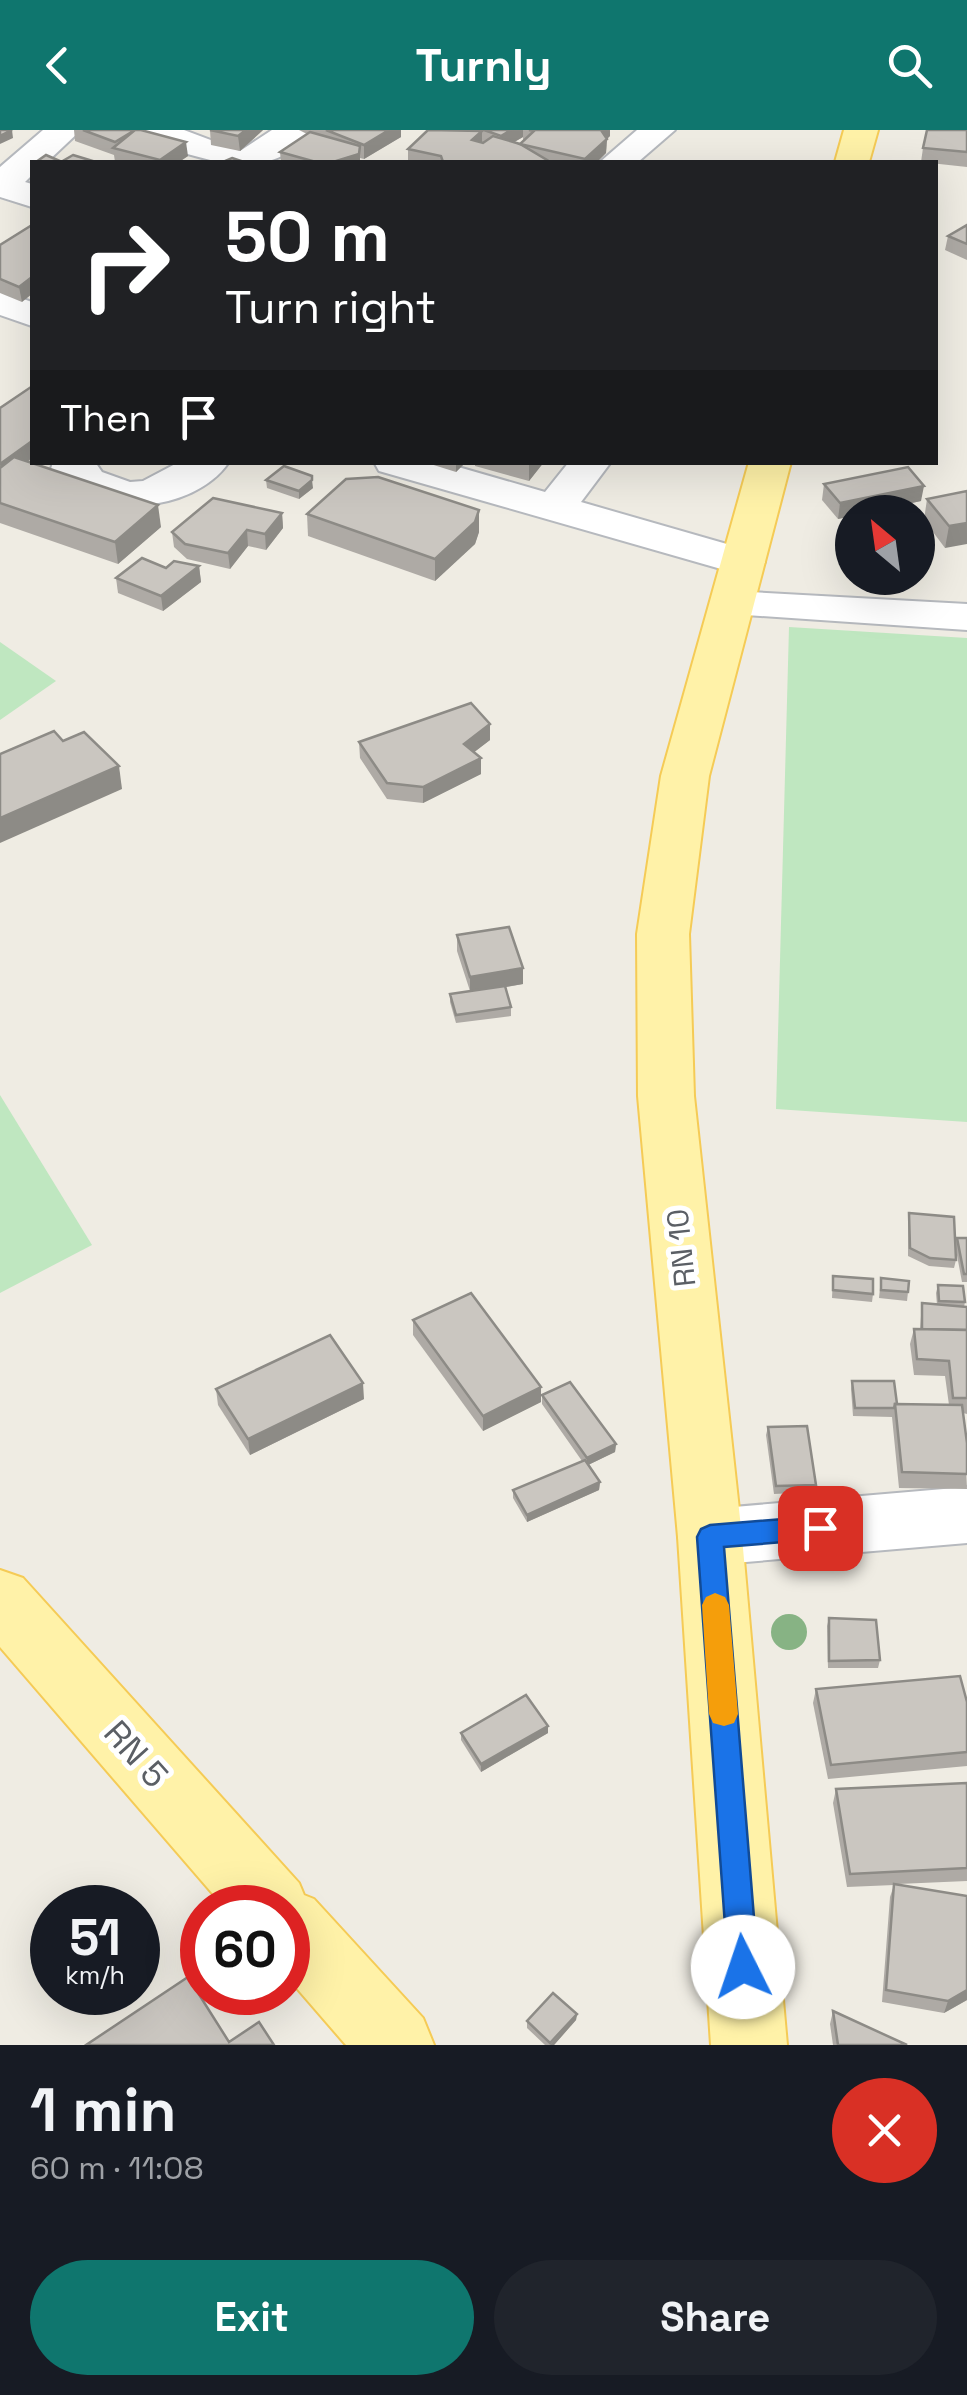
<!DOCTYPE html>
<meta charset="utf-8">
<style>
body{margin:0;font-family:"Space Grotesk",sans-serif;background:#20242c;color:#f1f3f6;height:100vh;display:flex;flex-direction:column;font-size:38px;white-space:nowrap}
*{box-sizing:border-box;margin:0}
p{font-size:32px;color:#9ea1a6}
.icon{flex:none;width:55px;height:55px;fill:none;stroke:currentColor;stroke-width:2;stroke-linecap:round;stroke-linejoin:round}
.map{position:relative;height:1915px;overflow:hidden}
.drawer{display:flex;flex-direction:column;background:#171b24;flex:1}
.drawer>*{flex:none}
.top-card{position:absolute;left:30px;top:30px;width:908px;height:305px;border-radius:0px;box-shadow:0 10px 40px #0002;background:#202124;color:#fff;overflow:hidden}
.needle{width:65px;rotate:331deg}
.tools{position:absolute;left:835px;top:365px;display:grid;gap:20px}
.tools a{display:grid;place-items:center;width:100px;height:100px;border-radius:50%;background:#171b24;box-shadow:0 10px 40px #0002;font-size:50px}
.speed{position:absolute;left:30px;top:1755px;display:flex;gap:20px;font-size:50px;font-weight:700;text-align:center}
.speed>*{display:grid;place-content:center;width:130px;height:130px;border-radius:50%;background:#171b24;box-shadow:0 10px 40px #0002;line-height:1}
.speed small{font-size:25px;font-weight:400}
.speed .limit{border:15px solid #d22;background:#fff;color:#111}
.pin{position:absolute;display:grid;place-items:center;width:85px;height:85px;color:#fff;margin:-42px;border-radius:20px;box-shadow:0 5px 15px #0006}
.me{position:absolute;width:110px;margin:-55px;rotate:356deg;stroke-linejoin:round;filter:drop-shadow(0 0 8px #0008)}
.turn{display:flex;align-items:center;gap:35px;height:210px;padding:0 30px;font-size:45px}
.turn .icon{width:130px;height:130px;stroke-width:2.5}
.turn b{display:block;font-size:70px;line-height:85px}
.then{display:flex;align-items:center;height:95px;padding:0 30px;background:#0003;gap:20px;font-size:38px}
.round{display:grid;place-items:center;flex:none;width:105px;height:105px;border-radius:52px;background:#20242c}
.overview{display:flex;align-items:center;justify-content:space-between;height:170px;padding:0 30px}
h1{font-size:60px;font-weight:700;line-height:75px}
.button{display:flex;gap:20px;margin-top:auto;padding:20px 30px}
.button a{flex:1;height:115px;border-radius:60px;background:#0f766e;color:#fff;font-size:40px;font-weight:700;line-height:115px;text-align:center}
.button a+a{background:#20242c;color:#f1f3f6}
header{display:flex;justify-content:space-between;align-items:center;height:130px;padding:0 30px;background:#0f766e;color:#fff;font-size:45px;font-weight:700}
.map>svg:first-child{display:block}
.green{fill:#bfe7c0}
.lines{fill:none;stroke-linecap:round;stroke-linejoin:round}
.minor-casing{stroke:#b6b9be;stroke-width:4}
.major-casing{stroke:#f5cb56;stroke-width:4}
.minor{fill:#fff;fill-rule:evenodd}
.major{fill:#fff2a8;fill-rule:evenodd}
.tree{fill:#87b384}
.wall{fill:#aeaaa5;fill-rule:evenodd}
.shaded-wall{fill:#8d8b86}
.building{fill:#cac6c0;stroke:#8d8b86;stroke-width:2.5}
.route{fill:#1a73e8;stroke:#114b97;stroke-width:2.5}
.slow{fill:#f59e0b}
.labels{text-anchor:middle;dominant-baseline:central;stroke-width:10;stroke-linejoin:round;paint-order:stroke}
.street-label{font-size:30px;fill:#5b5f65;stroke:#fff}
.near-street-label{font-size:35px;fill:#5b5f65;stroke:#fff}
</style>
<header><svg class="icon" aria-label="back" viewBox="0 0 24 24"><path d="M15 5l-7 7 7 7"/></svg>Turnly<svg class="icon" aria-label="search" viewBox="0 0 24 24"><circle cx="10" cy="10" r="6"/><path d="M15 15l6 6"/></svg></header>
<div class="map">
<svg width="967" height="1915" viewBox="0 0 967 1915">
<rect width="100%" height="100%" fill="#efece3"/>
<!-- green -->
<g class="green">
<polygon points="789,497 967,508 967,992 776,979"/>
<polygon points="0,512 56,551 0,590"/>
<polygon points="0,965 92,1115 0,1163"/>
</g>
<g class="lines">
<!-- minor casing -->
<g class="minor-casing">
<g id="minor">
<polygon points="43,0 81,0 47,32 32,32 32,45 25,52 32,54 32,77 0,67 0,37"/>
<path d="M135,0H184L240,21L272,0H312C271,59 193,27 140,7Z"/>
<polygon points="637,0 675,0 638,32 600,32"/>
<polygon points="0,161 32,172 32,196 0,185"/>
<path d="M53,332H95L102,342L130,352L143,351L179,332H229C194,384 88,393 51,339Z"/>
<polygon points="374,332 441,332 545,362 569,332 611,332 581,372 758,423 765,432 758,441 743,445 728,441 379,341"/>
<polygon points="732,461 967,474 967,500 716,483 710,474 716,465"/>
<polygon points="967,1357 967,1413 710,1435 687,1427 678,1407 687,1387 710,1379"/>
</g>
</g>
<!-- major casing -->
<g class="major-casing">
<g id="major">
<polygon points="844,0 878,0 869,32 835,32"/>
<polygon points="749,332 791,332 709,646 689,804 694,966 742,1407 787,1915 711,1915 678,1407 638,966 637,804 661,646"/>
<polygon points="0,1440 23,1448 299,1753 304,1765 314,1769 423,1888 434,1915 346,1915 288,1848 288,1778 225,1778 0,1517"/>
</g>
</g>
<!-- minor -->
<use href="#minor" class="minor"/>
<!-- major -->
<use href="#major" class="major"/>
</g>
<!-- trees -->
<circle class="tree" cx="789" cy="1502" r="18"/>
<!-- wall -->
<g class="wall">
<polygon points="74,0 141,0 188,26 179,32 115,32 114,25 75,11"/>
<polygon points="210,0 263,0 240,21 211,15"/>
<polygon points="299,0 401,0 401,7 364,29 360,28 360,32 281,32 280,22 307,4"/>
<path d="M428,0H610V6L607,9L606,23L597,32H408V19ZM523,7V12L520,15L514,12Z"/>
<polygon points="967,0 967,37 921,32 923,18"/>
<polygon points="32,95 22,172 0,163 0,115"/>
<polygon points="967,95 967,130 945,120 948,106"/>
<polygon points="32,258 32,328 28,332 161,397 118,434 0,393 0,278"/>
<polygon points="424,332 466,332 456,342"/>
<polygon points="475,332 544,332 529,351 475,336"/>
<polygon points="266,350 313,358 299,369 267,358"/>
<polygon points="824,354 921,371 838,389 822,370"/>
<polygon points="967,361 945,418 924,390 927,369"/>
<polygon points="479,380 479,402 475,414 435,451 308,406 307,384"/>
<polygon points="282,383 283,398 266,420 248,416 230,439 187,429 174,417 172,402"/>
<polygon points="199,436 201,452 163,481 118,463 116,448 166,438"/>
<polygon points="490,594 490,610 474,622 481,628 481,644 423,673 387,669 360,628 359,612"/>
<polygon points="457,805 523,854 506,857 511,877 511,886 456,893 450,872 450,864 470,861 457,821"/>
<polygon points="909,1083 955,1114 957,1108 967,1108 967,1152 962,1152 956,1120 956,1130 954,1138 929,1136 908,1126 908,1092"/>
<polygon points="833,1146 873,1164 872,1172 832,1168"/>
<polygon points="881,1148 908,1162 907,1171 879,1168"/>
<polygon points="938,1155 965,1172 964,1177 967,1177 967,1284 963,1283 967,1359 899,1358 892,1287 853,1286 851,1259 852,1251 897,1274 949,1275 945,1246 914,1245 910,1214 914,1199 920,1199 922,1173 937,1175 936,1163"/>
<polygon points="413,1190 541,1257 541,1272 483,1301 413,1205"/>
<polygon points="216,1259 364,1269 250,1325 218,1275"/>
<polygon points="542,1265 616,1314 615,1322 588,1335 600,1352 599,1360 527,1392 513,1368 513,1360 582,1331 542,1274"/>
<polygon points="768,1297 816,1355 814,1362 774,1364 766,1305"/>
<polygon points="829,1488 880,1530 878,1538 828,1538 827,1496"/>
<polygon points="816,1559 967,1572 967,1636 828,1649 813,1573"/>
<polygon points="548,1596 548,1603 481,1642 461,1610 461,1603"/>
<polygon points="967,1653 967,1751 898,1754 967,1870 944,1883 882,1872 890,1767 894,1755 847,1757 833,1673 836,1659"/>
<polygon points="833,1881 907,1915 833,1915 830,1894"/>
<polygon points="577,1884 576,1890 554,1915 545,1915 527,1898 527,1891"/>
</g>
<!-- shaded-wall -->
<g class="shaded-wall">
<polygon points="12,0 13,8 0,14 0,6"/>
<polygon points="246,0 263,0 240,21 238,6"/>
<polygon points="389,0 401,0 401,7 364,29 364,15"/>
<polygon points="511,0 523,0 523,7 501,20 501,6"/>
<polygon points="601,0 610,0 610,6 601,14"/>
<polygon points="482,1 482,15 472,10"/>
<polygon points="607,9 606,23 597,32 585,32 585,29"/>
<polygon points="186,12 188,26 179,32 160,32 160,30"/>
<polygon points="360,16 360,32 333,32"/>
<polygon points="32,147 32,164 22,172 19,157"/>
<polygon points="32,311 32,328 2,350 0,334"/>
<polygon points="456,332 466,332 456,342"/>
<polygon points="531,332 544,332 529,351 529,335"/>
<polygon points="312,350 313,358 299,369 299,361"/>
<polygon points="924,356 921,371 869,382 852,382 852,386 838,389 840,373"/>
<polygon points="158,375 161,397 118,434 115,412"/>
<polygon points="479,380 479,402 475,414 435,451 435,429"/>
<polygon points="282,383 283,398 266,420 265,404"/>
<polygon points="967,393 967,414 945,418 949,396"/>
<polygon points="247,400 248,416 230,439 228,423"/>
<polygon points="199,436 201,452 163,481 161,466"/>
<polygon points="490,594 490,610 464,630 464,614"/>
<polygon points="481,628 481,644 423,673 423,657"/>
<polygon points="119,636 122,659 0,713 0,688"/>
<polygon points="523,838 523,854 470,863 470,847"/>
<polygon points="363,1253 364,1269 250,1325 248,1309"/>
<polygon points="541,1257 541,1272 483,1301 483,1286"/>
<polygon points="616,1314 615,1322 586,1336 587,1328"/>
<polygon points="600,1352 599,1360 527,1392 527,1385"/>
<polygon points="548,1596 548,1603 481,1642 481,1634"/>
<polygon points="967,1860 967,1870 944,1883 948,1871"/>
<polygon points="577,1884 576,1890 554,1915 550,1915"/>
</g>
<!-- building -->
<g class="building">
<polygon points="0,0 12,0 0,6"/>
<polygon points="83,0 141,0 186,12 160,30 113,18 135,0 115,12"/>
<polygon points="210,0 246,0 238,6"/>
<polygon points="326,0 389,0 364,15"/>
<polygon points="428,0 482,1 472,10 483,13 493,6 520,14 547,30 545,32 443,32 441,26 408,19"/>
<polygon points="484,0 511,0 501,6"/>
<polygon points="529,0 601,0 607,9 585,29 520,14 534,1"/>
<polygon points="927,0 967,0 967,22 923,18"/>
<polygon points="310,2 360,16 359,24 333,32 316,32 280,22"/>
<polygon points="46,25 62,32 36,32"/>
<polygon points="73,25 96,32 61,32"/>
<polygon points="232,28 244,32 223,32"/>
<rect x="935" y="70" width="1" height="43"/>
<polygon points="32,95 32,147 19,157 0,149 0,115"/>
<polygon points="967,95 967,114 948,106"/>
<polygon points="31,257 32,258 32,311 0,334 0,278"/>
<polygon points="14,327 158,375 115,412 0,373 0,338"/>
<polygon points="284,336 312,346 312,350 299,361 266,350"/>
<polygon points="908,337 924,356 840,373 824,354"/>
<polygon points="378,347 479,380 475,392 435,429 307,384 346,349"/>
<polygon points="967,361 967,393 949,396 927,369"/>
<polygon points="213,368 282,383 265,404 247,400 228,423 185,414 172,402"/>
<polygon points="142,428 166,438 174,431 199,436 161,466 116,448"/>
<polygon points="471,573 490,594 464,614 481,628 423,657 387,653 359,612"/>
<polygon points="54,601 63,611 84,602 119,636 0,688 0,624"/>
<polygon points="509,797 523,838 470,847 457,805"/>
<polygon points="505,856 511,877 456,885 450,864"/>
<polygon points="909,1083 954,1087 956,1130 930,1128 910,1118"/>
<polygon points="957,1108 967,1108 967,1144 964,1144"/>
<polygon points="833,1146 873,1149 873,1164 833,1160"/>
<polygon points="881,1148 909,1151 908,1162 881,1160"/>
<polygon points="938,1155 963,1156 965,1172 939,1171"/>
<polygon points="471,1163 541,1257 483,1286 413,1190"/>
<polygon points="922,1173 967,1177 967,1200 922,1199"/>
<polygon points="914,1199 967,1200 967,1268 953,1268 949,1231 917,1229"/>
<polygon points="330,1205 363,1253 248,1309 216,1259"/>
<polygon points="852,1251 894,1251 897,1274 895,1274 894,1278 855,1278"/>
<polygon points="570,1252 616,1314 587,1328 542,1265"/>
<polygon points="895,1274 962,1275 967,1313 967,1344 902,1342"/>
<polygon points="807,1296 816,1355 776,1356 768,1297"/>
<polygon points="585,1330 600,1352 527,1385 513,1360"/>
<polygon points="829,1488 876,1490 880,1530 829,1531"/>
<polygon points="960,1546 967,1572 967,1622 831,1635 816,1559"/>
<polygon points="526,1565 548,1596 481,1634 461,1603"/>
<polygon points="967,1653 967,1738 850,1744 836,1659"/>
<polygon points="894,1754 967,1766 967,1860 948,1871 886,1860"/>
<polygon points="188,1847 229,1912 259,1892 274,1915 86,1915"/>
<polygon points="553,1863 577,1884 550,1913 527,1891"/>
<polygon points="833,1881 907,1915 838,1915"/>
</g>
<!-- route -->
<polygon class="route" points="820,1386 830,1390 834,1398 830,1406 820,1409 724,1417 758,1837 754,1847 743,1852 732,1847 728,1837 697,1407 701,1399 710,1395"/>
<!-- slow -->
<polygon class="slow" points="715,1463 725,1467 729,1475 738,1584 734,1593 724,1596 713,1593 709,1584 702,1475 706,1467"/>
<g class="labels">
<!-- street labels -->
<g class="street-label">
<text transform="translate(681 1118) rotate(-96)">RN 10</text>
</g>
<!-- near-street labels -->
<g class="near-street-label">
<text transform="translate(136 1624) rotate(48)">RN 5</text>
</g>
</g>
</svg>
<div class="tools">
<a><svg class="needle" viewBox="-14 -14 28 28"><path d="M0-13l5 13h-10z" fill="#e53935"/><path d="M0 13l5-13h-10z" fill="#9ea1a6"/></svg></a>
</div>
<div class="speed"><div>51<small>km/h</small></div><div class="limit">60</div></div>
<div class="pin" style="left:820px;top:1398px;background:#d93025"><svg class="icon" aria-label="arrive" viewBox="0 0 24 24"><path d="M6 21V4h12l-3 4 3 4H6"/></svg></div>
<svg class="me" style="left:743px;top:1837px" viewBox="-20 -20 40 40"><circle r="19" fill="#fff"/><path d="M0-13L10 11 0 6-10 11z" fill="#1a73e8"/></svg>
<div class="top-card">
<div class="turn"><svg class="icon" aria-label="right" viewBox="0 0 24 24"><path d="M7 20v-9h11M14 6l5 5-5 5"/></svg><div><b>50 m</b>Turn right</div></div>
<div class="then">Then<svg class="icon" aria-label="arrive" viewBox="0 0 24 24"><path d="M6 21V4h12l-3 4 3 4H6"/></svg></div>
</div>
</div>
<section class="drawer">
<div class="overview"><div><h1>1 min</h1><p>60 m · 11:08</p></div><a class="round" style="background:#d93025;color:#fff"><svg class="icon" aria-label="close" viewBox="0 0 24 24"><path d="M6 6l12 12M18 6L6 18"/></svg></a></div>
<div class="button"><a>Exit</a><a>Share</a></div>
</section>
